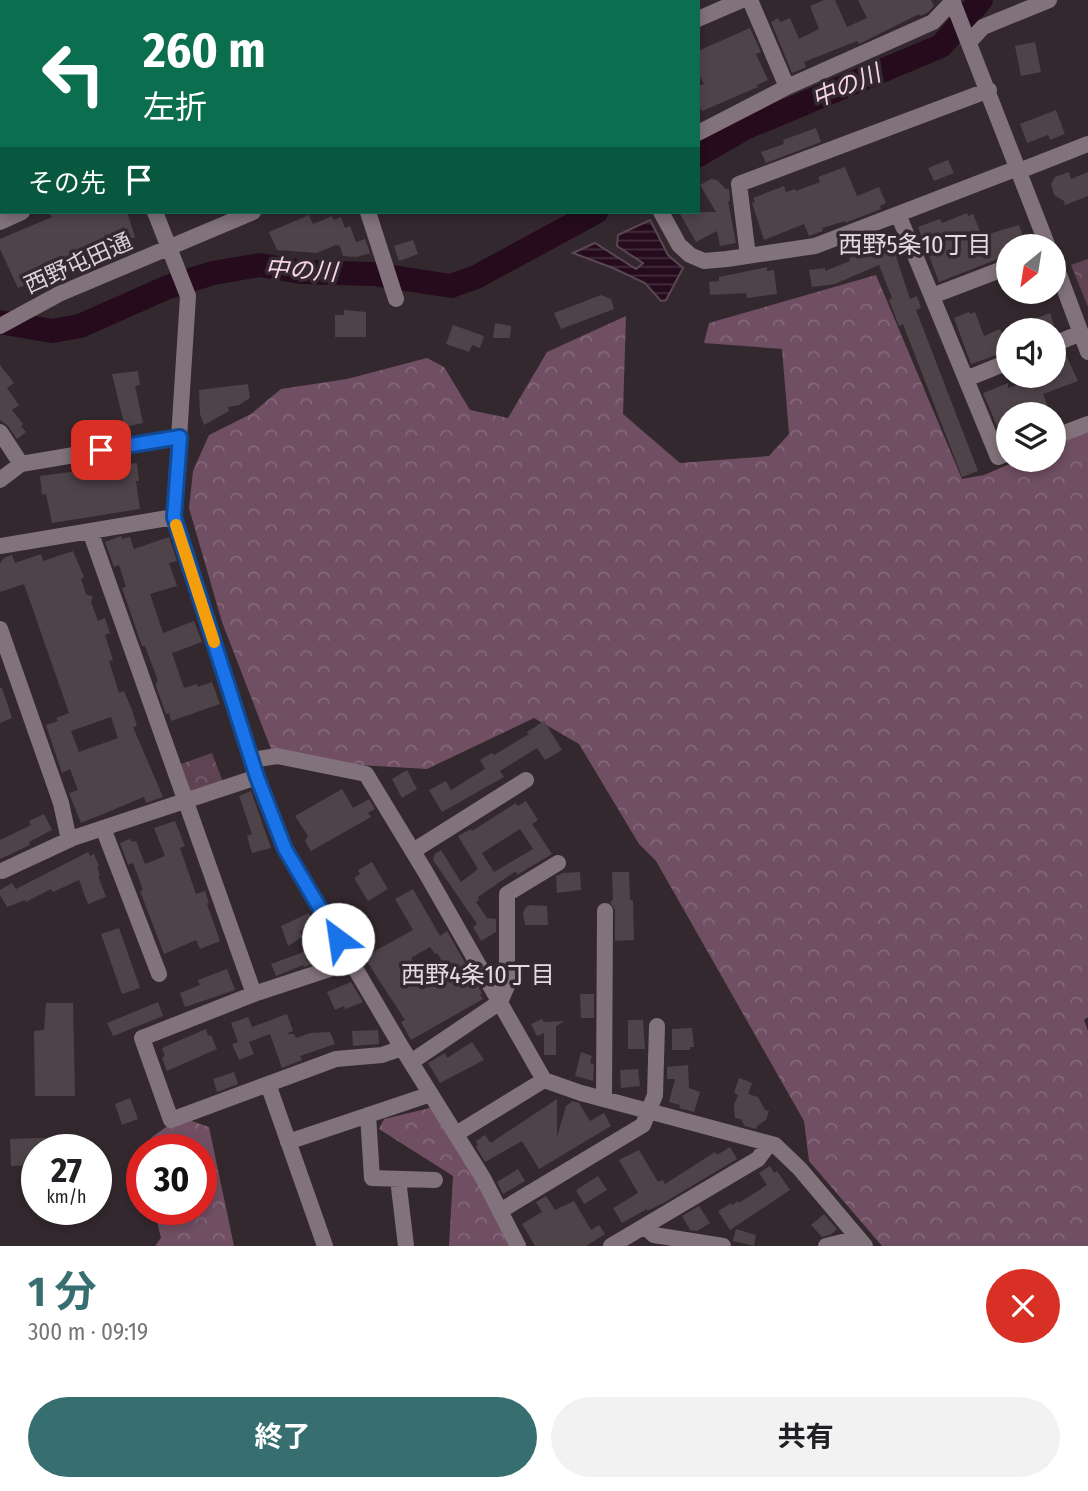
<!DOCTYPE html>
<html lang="ja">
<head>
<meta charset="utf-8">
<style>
	body { margin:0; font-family:"Fira Sans Condensed","Noto Sans JP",sans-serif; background:#f2f2f2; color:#202124; height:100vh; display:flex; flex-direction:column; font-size:26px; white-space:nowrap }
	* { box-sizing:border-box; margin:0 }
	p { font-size:23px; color:#757577 }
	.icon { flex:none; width:38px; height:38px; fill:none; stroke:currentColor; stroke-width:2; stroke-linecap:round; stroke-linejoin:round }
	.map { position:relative; height:1246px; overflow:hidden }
	.panel { display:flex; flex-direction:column; background:#fff; flex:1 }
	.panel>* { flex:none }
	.hud { position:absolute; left:0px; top:0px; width:700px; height:214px; box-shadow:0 4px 10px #0003; background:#0b6e4f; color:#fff; overflow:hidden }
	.needle { width:46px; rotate:210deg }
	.fabs { position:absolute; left:996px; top:234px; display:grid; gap:14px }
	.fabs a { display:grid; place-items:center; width:70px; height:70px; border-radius:50%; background:#fff; box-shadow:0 4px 10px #0003; font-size:35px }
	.speed { position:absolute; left:21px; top:1134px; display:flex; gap:14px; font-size:35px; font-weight:700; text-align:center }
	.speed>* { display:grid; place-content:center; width:91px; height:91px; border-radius:50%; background:#fff; box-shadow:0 4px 10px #0003; line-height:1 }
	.speed small { font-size:18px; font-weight:400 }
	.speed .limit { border:10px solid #d22; background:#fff; color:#111 }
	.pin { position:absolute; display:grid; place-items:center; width:60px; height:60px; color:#fff; margin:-30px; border-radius:14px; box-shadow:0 4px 10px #0006 }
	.me { position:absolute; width:77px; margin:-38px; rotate:329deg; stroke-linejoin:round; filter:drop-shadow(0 0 5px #0008) }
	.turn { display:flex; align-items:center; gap:24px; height:147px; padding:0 28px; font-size:32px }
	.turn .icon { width:91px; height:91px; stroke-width:2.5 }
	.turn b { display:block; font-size:49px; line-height:60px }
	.then { display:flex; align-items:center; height:66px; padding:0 28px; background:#0003; gap:14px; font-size:26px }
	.round { display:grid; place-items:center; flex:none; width:74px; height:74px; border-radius:37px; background:#f2f2f2 }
	.summary { display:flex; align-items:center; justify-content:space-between; height:119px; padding:0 28px }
	h1 { font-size:42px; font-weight:700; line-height:52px; color:#376e6f }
	.action { display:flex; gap:14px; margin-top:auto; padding:14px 28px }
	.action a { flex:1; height:80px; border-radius:42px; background:#376e6f; color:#fff; font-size:28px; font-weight:700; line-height:80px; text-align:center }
	.action a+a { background:#f2f2f2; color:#202124 }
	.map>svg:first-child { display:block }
</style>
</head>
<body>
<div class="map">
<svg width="1088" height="1246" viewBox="0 0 1088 1246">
	<defs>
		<pattern id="forest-crowns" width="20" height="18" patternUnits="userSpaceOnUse" patternTransform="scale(1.75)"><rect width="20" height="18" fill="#704f62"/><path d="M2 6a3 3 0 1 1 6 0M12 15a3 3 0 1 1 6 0" fill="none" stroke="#846778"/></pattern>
		<pattern id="park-crowns" width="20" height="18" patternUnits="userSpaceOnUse" patternTransform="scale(1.75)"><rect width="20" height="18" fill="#604353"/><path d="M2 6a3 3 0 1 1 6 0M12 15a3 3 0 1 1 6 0" fill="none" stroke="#765d6b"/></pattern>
		<pattern id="water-rules" width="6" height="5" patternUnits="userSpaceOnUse" patternTransform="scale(1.75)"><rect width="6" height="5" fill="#250b1c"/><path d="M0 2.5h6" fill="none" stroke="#442e3c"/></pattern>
	</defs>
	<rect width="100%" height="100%" fill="#33282e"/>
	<!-- forest -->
	<path fill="url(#forest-crowns)" d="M876 275 962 479 984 475 1019 460H1054V445L1086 431 1088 433V1017L1084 1020 1088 1031V1246H882L809 1161 804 1121 656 861 639 844 579 744 534 718 427 769 358 765 271 749 222 622 189 508 193 471 209 435 251 414 281 389 347 379 427 358 444 367 470 410 508 418 547 352 626 316 623 414 680 463 769 456 789 434 782 349 704 343 709 323Z
		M430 1108 452 1139 515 1246H449L453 1176 379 1129 384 1119Z
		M180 1117 209 1127 234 1246H155L161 1238 154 1209H201V1150H143L152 1137Z"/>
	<!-- park -->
	<path fill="url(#park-crowns)" d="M1088 259V307L1071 265Z
		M212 753 223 782 191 793 181 764Z"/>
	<!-- water -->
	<path fill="url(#water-rules)" stroke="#5b4754" stroke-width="2" d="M650 220 668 255 683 268 666 300 661 301 645 283 613 268 573 253 595 243 636 269 643 263 617 246 618 235Z"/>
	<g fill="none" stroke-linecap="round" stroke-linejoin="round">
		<!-- river -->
		<path stroke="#250b1c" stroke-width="24" d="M698 155 745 128 941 46 981 0
			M0 322 52 331 80 326 168 287 213 273 260 265 301 272 373 274 451 286 476 277 596 212"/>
	</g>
	<!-- building -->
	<path fill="#4f434a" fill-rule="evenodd" d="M824 0H835L847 27 867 18 858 0H931L934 6 927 13 920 16 919 14 859 44 857 41 804 62 806 67 792 73 771 22 778 18 780 22 790 18 799 39 819 29 810 6Z
		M750 28 761 52 756 54 768 80 757 85 758 87 702 111 698 104V86L704 84 698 72V51Z
		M1035 42 1041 72 1021 76 1015 46Z
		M1056 110 1065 134 1050 140 1048 135 1027 143 1020 124Z
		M816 128 821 142 766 163 761 152 784 144 783 140Z
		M948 160 954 173 934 181 928 168Z
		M845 167 857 196 879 187 886 203 880 206 881 209 845 223V221L822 228 823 231 809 236 804 224 764 240 752 203 755 202 753 198 784 186 786 192 795 189 796 191 820 182 818 177Z
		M1069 172 1071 179 1088 172V196L1065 205 1064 201 1054 195 1051 184 1055 177Z
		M711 179 717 180 726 189H729L730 201H728L736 243 720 246 717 231 696 242 679 212H716L700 185Z
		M49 212H127L135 237 95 253 94 251 77 258 75 254 32 274 35 281 18 288 0 249V239L52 217Z
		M967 213 968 216 973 214 982 236 1019 225 1027 247H1008V255L939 282 918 227 940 219 942 223Z
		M309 215 313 224 332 216 334 220 341 217 345 228 350 226 356 242 365 239 370 253 357 257 343 256 340 246 336 245 317 253 277 250 269 232Z
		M890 238 910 299 917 296 921 308 916 310 978 471 962 477 903 324 899 326 889 300 892 298 879 265 835 284 812 287 809 270 825 268V271L850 261 849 258 874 247 873 244Z
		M413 240 418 254 399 261 394 246Z
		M767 267V271L774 270 777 294 747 298 746 293 710 295 709 282 719 281V277Z
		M601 295 611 299 614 309 561 329 554 313Z
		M344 310 366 312V337H335V315H344Z
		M969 312 970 314 975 312 984 336 1000 329 1002 335 1008 333V351L971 364 954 318Z
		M1050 313 1056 331H1033L1029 321Z
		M495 323 511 326 510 338H493Z
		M453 325 484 336 480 348 472 345 469 352 446 344Z
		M1066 355 1078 381 1043 394 1051 415H1008V443H1004L983 393 1008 383V388L1039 376H1054V360Z
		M0 365 14 383 7 388 19 405 12 410 23 424 21 426 26 432 17 439 8 426 0 420Z
		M138 371 140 385 135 386 143 423 125 427 112 374Z
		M248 384 250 398 239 405 228 407 229 411 204 425 200 414 199 390Z
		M137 463 139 481H136L140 509 52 523 46 494 42 495 40 476Z
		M121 536 122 539 130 537 134 549 169 537 177 561 169 563 177 586 150 594 163 633 194 621 202 642 172 653 184 688 197 684 198 687 212 682 220 704 171 721 169 713 166 714 156 686V682L158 681 145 646H142L122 588 126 587 119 565 114 567 105 542Z
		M73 551 84 577 81 579 86 594 93 597 91 602 98 621 105 618 110 633 105 635 113 660 109 661 119 693 124 691 132 710 137 726 133 727 163 797 146 803 144 797 81 823 69 793 78 790 70 769 62 773 46 725 58 721 56 718 69 713 24 584 0 592V563L4 558 12 555 15 563 41 554 43 561ZM111 717 118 738 79 752 71 731Z
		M0 688H2L12 718 0 723Z
		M544 721 562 750 545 760 537 748 500 771 504 777 442 812 429 790 446 781 451 790 485 769 480 760 492 753 494 755 529 734 527 732Z
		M407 770 417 789 402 798 392 779Z
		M342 789 353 808 369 799 375 809 368 813 371 817 311 851 305 841 308 836 295 816Z
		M251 791 271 848 252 853 247 836 252 834 239 796Z
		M526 801 538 820 532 824 552 854 517 875 516 871 478 897 479 900 476 902 487 918 496 919V932L481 941 473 927 477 924 433 860 435 854 441 850 461 882 478 869 458 836 471 829 472 831 516 803 518 806ZM520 829 533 849 494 872 482 853Z
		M44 814 52 830 29 842 30 845 0 859V840L31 825 29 821Z
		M175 821 185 846 180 848 196 894 205 891 209 903 207 904 220 941 200 949 196 940 164 954 140 891 143 890 133 863 128 865 120 843 130 839 132 842 136 841 145 864 165 856 154 828Z
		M88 852 90 856 94 854 99 866 97 867 100 875 98 876 106 897 88 904 79 880 53 892 51 889 26 902 25 900 7 907 0 895V890L12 883 16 889Z
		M372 862 388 889 368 901 354 878 360 874 358 870Z
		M580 872 581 890 557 893 556 876 563 873Z
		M612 872H629L630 900 633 901 634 940 615 941V910L610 902 613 900Z
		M413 889 440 936 447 931 482 993 480 995 483 999 411 1040 401 1022 405 1020 364 957 413 930 395 899ZM430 947 435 954 437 953 449 973 422 990 409 968 415 964 411 958Z
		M530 905 547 906 548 925H525L523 913 526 907Z
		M309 913 317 924 300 931 302 937 288 946 281 926Z
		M119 928 140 988 122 994 101 934Z
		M328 943 335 956 304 967 303 965 276 976 271 964Z
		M227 969 235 990 185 1007 180 993 200 985 198 980Z
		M351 982 363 1002 345 1009 344 1006 335 1010 327 992Z
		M580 994H594V1018H581Z
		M158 1002 163 1016 113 1036 107 1023Z
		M46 1003H73L75 1096H35L34 1031 44 1030Z
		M287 1014 293 1031 286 1034H294L296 1038 310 1033 330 1032 335 1044 300 1056 302 1060 282 1068 270 1034 249 1042 254 1054 239 1060 232 1044 238 1042 231 1023 248 1017 252 1027Z
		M542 1019 544 1022 565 1021 556 1026V1055H544V1033L537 1036 531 1024Z
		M628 1020H643L645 1049H628Z
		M692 1028 694 1047H690V1050H672V1029Z
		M206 1029 208 1036 211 1035 217 1049 167 1071 162 1058 165 1056 162 1048Z
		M378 1030 379 1044 353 1046 352 1031Z
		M472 1042 484 1060 440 1083 428 1063 445 1053 447 1058Z
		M581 1052 592 1056 590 1063 594 1064 593 1081 575 1076Z
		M688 1065 689 1088 700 1092 694 1112 679 1108 680 1105 669 1102 675 1079H667V1067Z
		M638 1069 640 1086 621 1088 620 1070Z
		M234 1072 238 1084 217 1092 213 1079Z
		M739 1078 752 1083 748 1094 758 1097 765 1110 769 1111 766 1120 758 1125 756 1129 745 1126 741 1119 735 1118 734 1105 738 1095 734 1093Z
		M130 1098 138 1119 122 1125 115 1104Z
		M557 1099V1137L566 1106 573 1101 579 1103 590 1121 604 1113 611 1126 539 1169 522 1141 485 1162 476 1147 478 1145 476 1141 485 1135 490 1142H492Z
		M68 1137 69 1150H37V1165L11 1166 10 1139Z
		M730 1147 737 1159 665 1202 647 1211V1209L622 1223 613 1208 638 1193 619 1160 639 1150 658 1182 663 1180 665 1184 715 1152 717 1155Z
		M770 1166 774 1173 777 1171 790 1190 730 1230 718 1211 731 1203 732 1205 738 1201 739 1203 767 1185 759 1173Z
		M518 1169 525 1181 503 1194 497 1182Z
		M598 1176 607 1190 584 1204 576 1190Z
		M546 1196 555 1210 574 1201 591 1230 599 1225 605 1234 586 1246H535L522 1224 542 1212 536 1202Z
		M699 1206 710 1223 697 1231 690 1230 682 1216Z
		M824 1214 837 1229 832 1234 822 1237 811 1225Z
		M736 1229 756 1235 754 1246 733 1241Z"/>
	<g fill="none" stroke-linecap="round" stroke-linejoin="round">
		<!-- minor -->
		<path stroke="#82727b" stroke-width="16" d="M75 0V2
			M293 0 294 2
			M472 0 473 2
			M656 0V2
			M750 0 787 87
			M952 0 1048 247
			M120 2 124 0
			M322 2 326 0
			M511 2 515 0
			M698 19 742 0
			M970 41 983 27 1049 0
			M698 133 787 87 933 22 953 1
			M0 142 2 141
			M1019 171 1088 144
			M155 212 188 296 174 517 257 777 285 849 402 1048 483 1178 518 1246
			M368 212 396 299
			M661 212 679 245 690 255 704 261 727 259 815 246 1018 168
			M898 214 998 457 1008 453
			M0 222 22 212
			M748 256 739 184 989 90
			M1054 261 1088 352
			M932 296 1008 267
			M0 326 59 294 253 212
			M1054 344 1081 333
			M966 379 1008 362
			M0 432 21 464
			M1054 437 1088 424
			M0 480 21 464 180 437
			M90 531 254 994
			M0 546 174 517
			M0 629 61 803 69 840
			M251 760 277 756 366 774 426 873 544 1080 581 1093 775 1145 800 1169 865 1246
			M103 828 159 974
			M413 851 526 780
			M2 871 73 838 257 777
			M351 962 254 994 142 1038 171 1120 336 1059 382 1055 402 1048
			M411 1062 500 1002 507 986V894L558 863
			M268 1084 325 1246
			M604 1099 605 911
			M368 1115 372 1178 435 1180
			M456 1134 544 1080
			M288 1142 431 1094
			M398 1179 406 1246
			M500 1211 643 1125 655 1095 657 1026
			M645 1226 654 1235 723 1246
			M611 1246 758 1159 769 1144
			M826 1246 858 1238"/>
	</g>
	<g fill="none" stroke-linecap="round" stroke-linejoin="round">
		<!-- route casing -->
		<g stroke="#114b97" stroke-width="18">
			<path id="route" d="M101 450 180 437 174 517 257 777 285 849 338 939"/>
		</g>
		<!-- route -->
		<use href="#route" stroke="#1a73e8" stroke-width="12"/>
		<!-- slow -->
		<path stroke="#f59e0b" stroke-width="12" d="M176 525 214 642"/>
	</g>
	<g text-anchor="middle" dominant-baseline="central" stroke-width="7" stroke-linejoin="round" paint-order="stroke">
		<!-- street labels -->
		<g font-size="23" fill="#d9d2d6" stroke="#33282e">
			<text transform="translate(78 263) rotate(-24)">西野屯田通</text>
		</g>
		<!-- water labels -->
		<g font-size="24" font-style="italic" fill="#f9d4e8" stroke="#33282e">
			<text transform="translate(846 86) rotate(-23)">中の川</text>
			<text transform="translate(301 270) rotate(4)">中の川</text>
		</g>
		<!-- neighbourhood labels -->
		<g font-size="24" fill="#e7d9e0" stroke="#33282e">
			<text x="915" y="245">西野5条10丁目</text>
			<text x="478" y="975">西野4条10丁目</text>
		</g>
	</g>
</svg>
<div class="fabs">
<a><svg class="needle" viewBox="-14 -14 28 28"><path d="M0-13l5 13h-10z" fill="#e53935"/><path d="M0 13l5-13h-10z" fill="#757577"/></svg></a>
<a><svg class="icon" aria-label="sound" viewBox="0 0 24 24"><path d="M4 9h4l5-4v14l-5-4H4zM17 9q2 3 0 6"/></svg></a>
<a><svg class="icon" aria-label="layers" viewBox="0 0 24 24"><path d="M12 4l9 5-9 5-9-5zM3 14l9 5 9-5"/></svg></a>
</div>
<div class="speed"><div>27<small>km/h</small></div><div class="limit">30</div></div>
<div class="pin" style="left:101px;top:450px;background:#d93025"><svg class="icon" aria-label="arrive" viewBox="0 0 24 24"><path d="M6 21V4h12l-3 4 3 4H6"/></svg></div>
<svg class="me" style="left:338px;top:939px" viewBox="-20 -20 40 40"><circle r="19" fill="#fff"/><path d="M0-13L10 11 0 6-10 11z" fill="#1a73e8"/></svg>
<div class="hud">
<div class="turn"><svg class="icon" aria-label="left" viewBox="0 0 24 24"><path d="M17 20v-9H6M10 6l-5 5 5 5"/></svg><div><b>260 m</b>左折</div></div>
<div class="then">その先<svg class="icon" aria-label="arrive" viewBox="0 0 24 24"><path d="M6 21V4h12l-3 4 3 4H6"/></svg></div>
</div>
</div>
<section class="panel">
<div class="summary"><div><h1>1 分</h1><p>300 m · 09:19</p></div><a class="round" style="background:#d93025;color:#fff"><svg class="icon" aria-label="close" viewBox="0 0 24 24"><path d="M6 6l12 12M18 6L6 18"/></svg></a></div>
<div class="action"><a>終了</a><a>共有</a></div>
</section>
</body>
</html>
